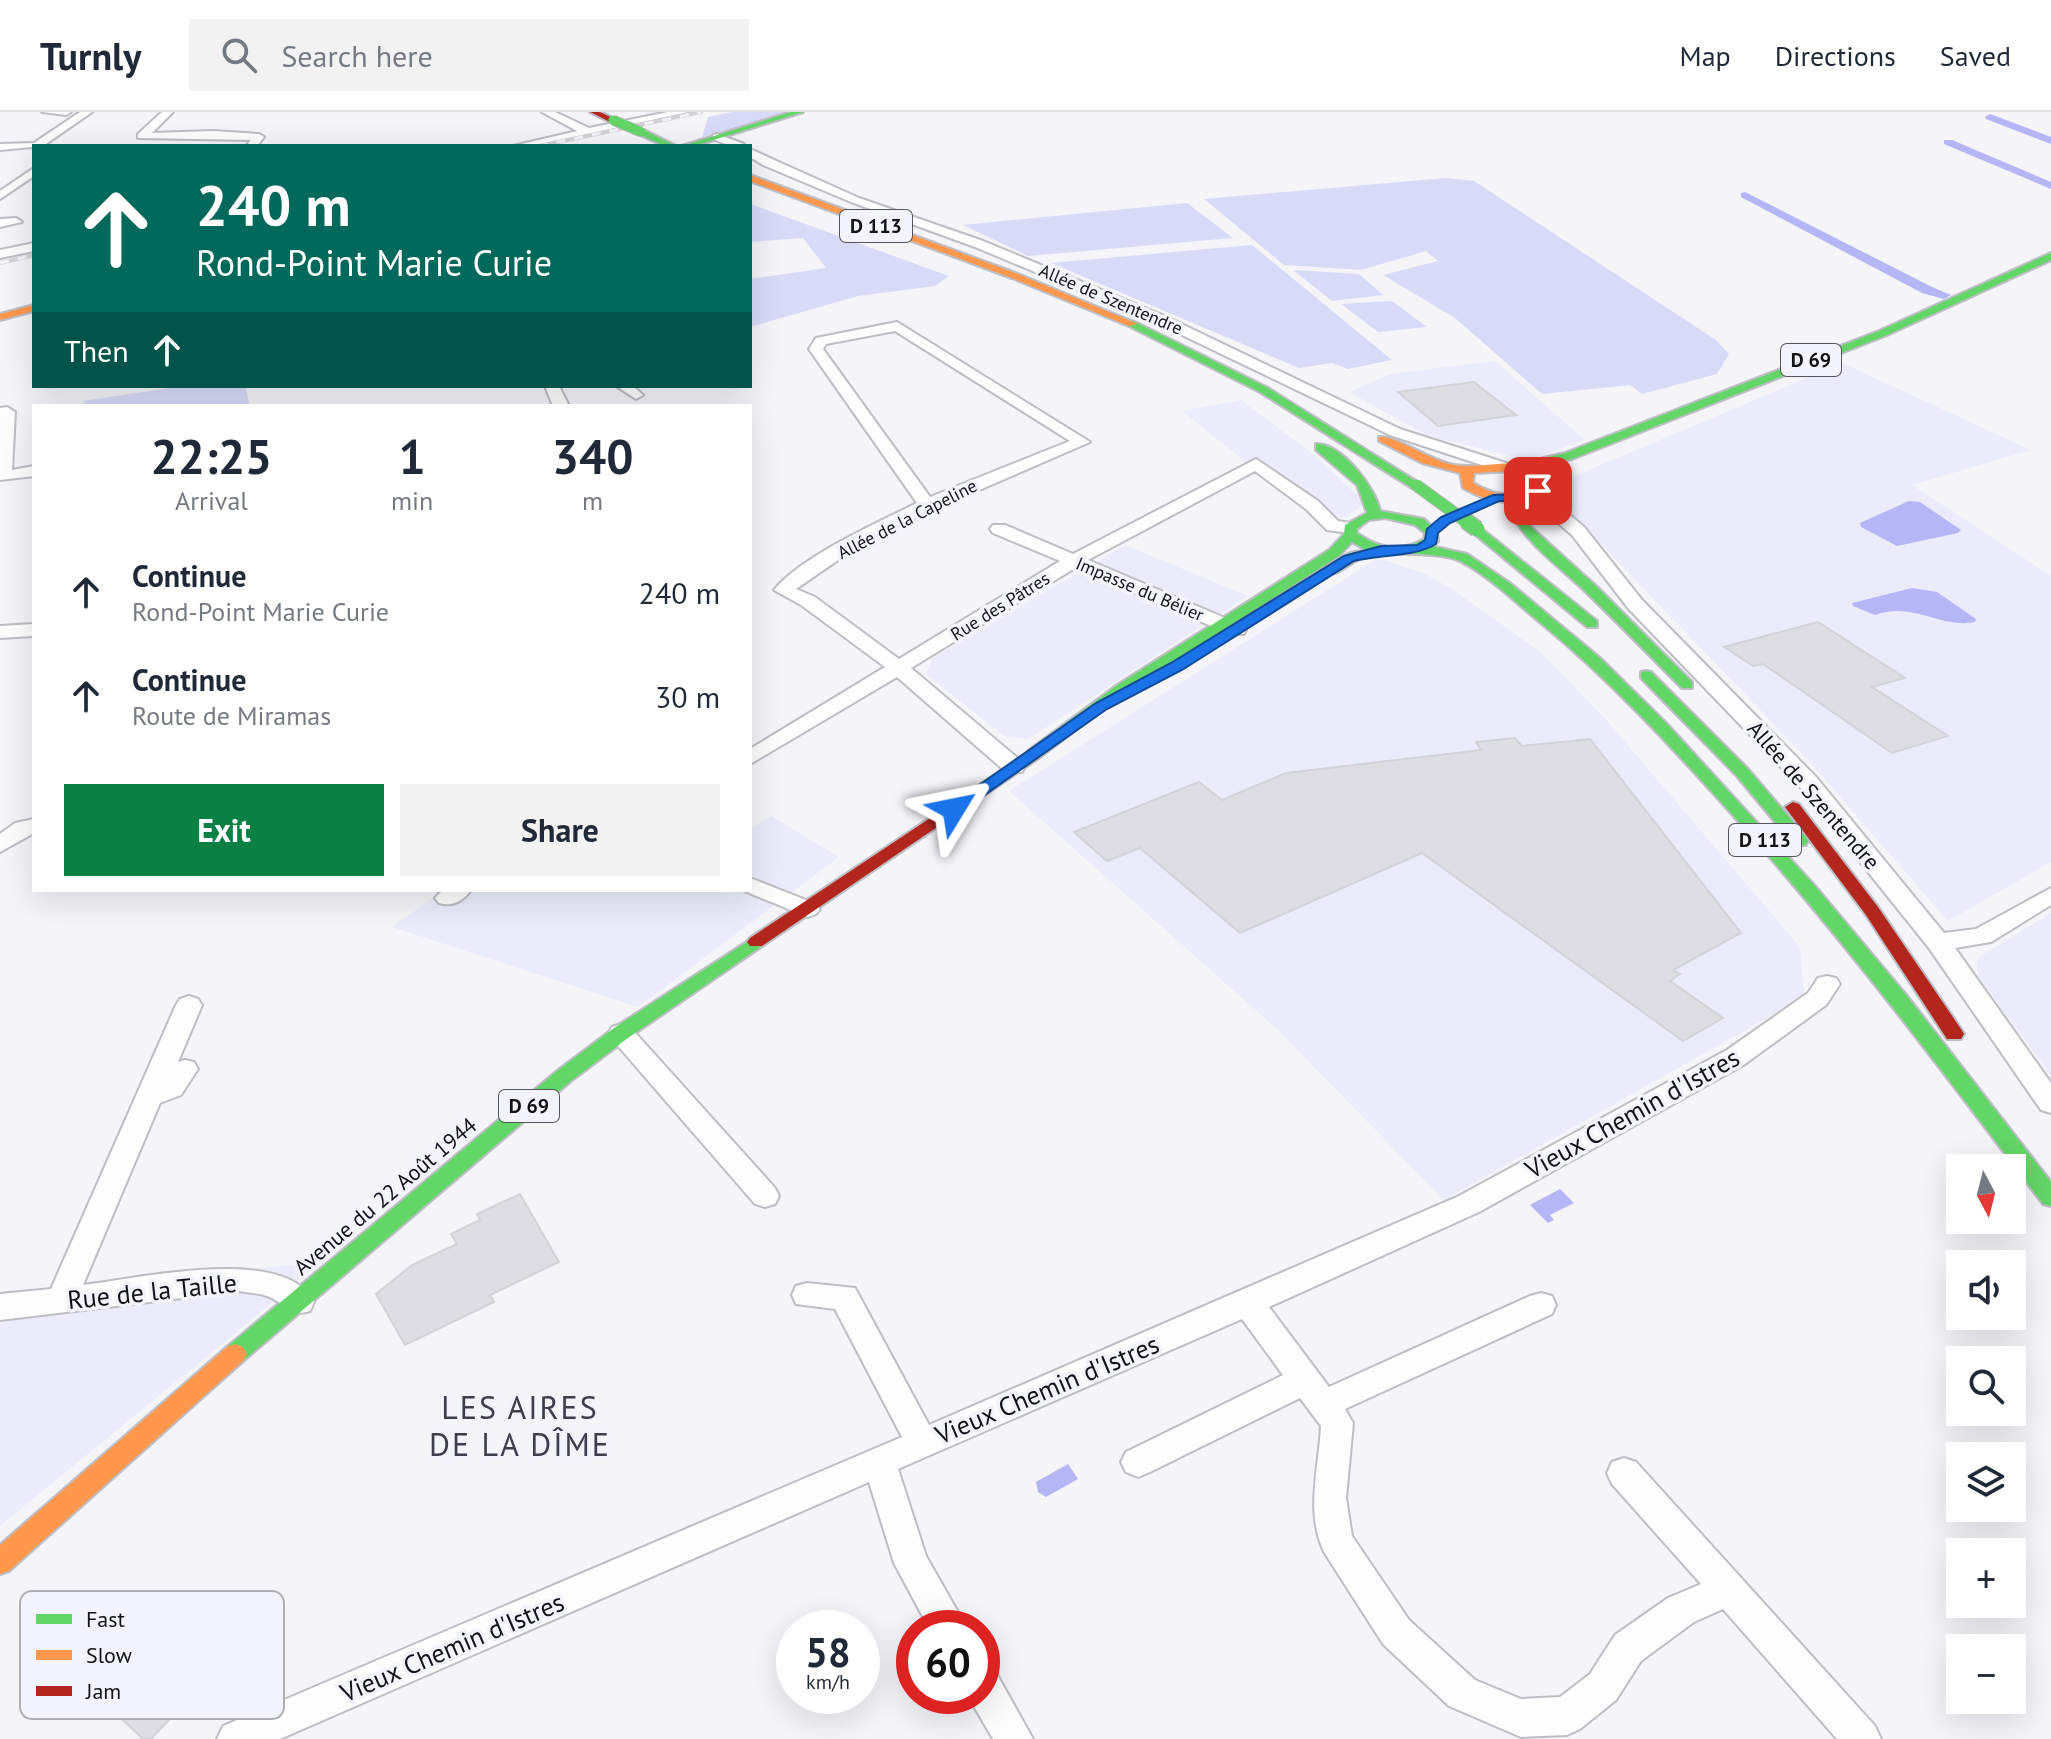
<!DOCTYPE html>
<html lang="en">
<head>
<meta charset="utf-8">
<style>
	body { margin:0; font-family:"PT Sans",sans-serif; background:#f2f2f3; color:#1f2937; height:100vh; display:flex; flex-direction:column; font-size:30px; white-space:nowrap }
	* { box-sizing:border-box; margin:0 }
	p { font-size:26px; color:#747a83 }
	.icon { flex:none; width:44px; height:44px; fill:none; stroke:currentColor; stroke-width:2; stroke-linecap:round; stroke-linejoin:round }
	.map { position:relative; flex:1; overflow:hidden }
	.side { position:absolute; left:32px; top:292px; width:720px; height:488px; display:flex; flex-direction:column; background:#fff; border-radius:0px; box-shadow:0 8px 32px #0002 }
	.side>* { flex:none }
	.hud { position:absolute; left:32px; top:32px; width:720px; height:244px; border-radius:0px; box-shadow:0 8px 32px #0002; background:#00695c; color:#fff; overflow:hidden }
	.needle { width:52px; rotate:173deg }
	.tools { position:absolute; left:1946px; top:1042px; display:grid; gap:16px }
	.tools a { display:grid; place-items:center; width:80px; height:80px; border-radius:0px; background:#fff; box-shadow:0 8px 32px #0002; font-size:40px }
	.speed { position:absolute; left:776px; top:1498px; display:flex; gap:16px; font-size:40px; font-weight:700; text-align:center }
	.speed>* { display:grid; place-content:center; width:104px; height:104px; border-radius:50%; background:#fff; box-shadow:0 8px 32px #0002; line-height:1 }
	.speed small { font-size:20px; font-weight:400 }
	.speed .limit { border:12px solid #d22; background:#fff; color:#111 }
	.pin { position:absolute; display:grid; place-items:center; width:68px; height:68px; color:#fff; margin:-34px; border-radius:16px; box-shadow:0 4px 12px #0006 }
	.me { position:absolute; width:88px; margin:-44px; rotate:55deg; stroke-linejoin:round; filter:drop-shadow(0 0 6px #0008) }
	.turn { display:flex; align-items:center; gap:28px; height:168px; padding:0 32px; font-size:36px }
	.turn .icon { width:104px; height:104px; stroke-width:2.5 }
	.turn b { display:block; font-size:56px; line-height:68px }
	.then { display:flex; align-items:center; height:76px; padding:0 32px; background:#0003; gap:16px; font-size:30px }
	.eta { display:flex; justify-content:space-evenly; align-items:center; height:136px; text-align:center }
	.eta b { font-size:48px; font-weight:700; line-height:56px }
	.cta { display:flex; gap:16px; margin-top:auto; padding:16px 32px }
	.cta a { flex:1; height:92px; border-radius:0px; background:#0b8043; color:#fff; font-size:32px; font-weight:700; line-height:92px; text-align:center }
	.cta a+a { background:#f2f2f3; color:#1f2937 }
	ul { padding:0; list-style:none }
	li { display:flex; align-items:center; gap:24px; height:104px; padding:0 32px }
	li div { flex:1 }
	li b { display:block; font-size:30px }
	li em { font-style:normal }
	header { display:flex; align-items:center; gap:48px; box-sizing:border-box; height:112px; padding:0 40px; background:#fff; border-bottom:2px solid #e0e1e3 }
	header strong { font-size:38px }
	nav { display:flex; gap:44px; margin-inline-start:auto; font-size:28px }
	.search { width:560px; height:72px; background:#f2f2f3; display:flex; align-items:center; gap:20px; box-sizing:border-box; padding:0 28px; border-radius:0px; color:#747a83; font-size:30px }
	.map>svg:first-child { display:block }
</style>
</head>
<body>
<header>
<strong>Turnly</strong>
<div class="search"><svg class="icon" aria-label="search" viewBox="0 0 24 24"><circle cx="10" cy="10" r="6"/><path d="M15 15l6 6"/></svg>Search here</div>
<nav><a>Map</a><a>Directions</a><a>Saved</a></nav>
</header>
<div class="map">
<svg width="2051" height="1627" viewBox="0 0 2051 1627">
	<rect width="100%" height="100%" fill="#f4f4f9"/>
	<!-- built -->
	<path fill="#ebecfb" d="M1495 249 1585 328 1539 344 1520 346 1428 324 1349 280 1390 262Z
		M1842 251 2031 338 1912 373 2051 464V750L1948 809 1809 649 1556 385 1563 369Z
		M1241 288 1314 343 1366 391 1345 405 1313 404 1182 299Z
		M1125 433 1248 484 1028 627 1004 624 926 562 933 546Z
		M1378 446 1425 462 1452 477 1539 539 1601 602 1800 835 1804 885 1444 1088 1278 918 1009 679Z
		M771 704 839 745 638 895 392 815 444 778H750V717Z
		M2051 801V964L1979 865 1977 855 1979 845Z
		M323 1149 0 1414V1187Z"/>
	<!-- green -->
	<path fill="#d8dbf8" d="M732 0H792L702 25 708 5Z
		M1446 66 1474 69 1716 228 1729 242 1717 262 1642 282 1630 273 1542 282 1455 206 1383 163 1438 149 1426 139 1361 158 1284 153 1204 87Z
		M1187 91 1233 126 1028 144 963 113Z
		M750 92 949 164 935 174 858 184 750 215V167L826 156 803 126 750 130Z
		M1252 133 1392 248 1348 257 1332 251 1299 256 1051 151Z
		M1293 158 1359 162 1383 183 1332 189Z
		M1392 189 1427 215 1378 220 1341 192Z
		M183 274H245L250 294H85L83 289Z"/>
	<!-- water -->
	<path fill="#b4b6f6" d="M1909 389 1920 390 1961 418 1958 421 1897 434 1861 415 1860 411Z
		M1912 476 1937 480 1976 507 1975 510C1939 517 1914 489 1875 503L1853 494 1852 491Z
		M1560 1077 1574 1091 1550 1103 1554 1108 1548 1111 1530 1093Z
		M1068 1352 1078 1367 1046 1385 1038 1380 1036 1370Z"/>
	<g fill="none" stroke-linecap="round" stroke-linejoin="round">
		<!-- canal -->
		<path fill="#b4b6f6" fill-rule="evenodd" d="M1990 2 2051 25V32L1986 7 1985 5Z
			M1944 28H1952L2051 70V77L1944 32Z
			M1745 80 1932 175 1951 183 1944 187 1922 181 1741 85V81Z"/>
	</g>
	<!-- building -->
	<path fill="#dddde3" stroke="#d2d2d9" stroke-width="2" d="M1474 270 1516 303 1438 314 1398 280Z
		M1818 510 1905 566 1872 575 1948 624 1892 641 1763 552 1753 554 1724 535Z
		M1515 626 1522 634 1590 627 1741 821 1673 858 1680 862 1670 869 1723 906 1683 929 1422 741 1240 821 1140 736 1107 749 1074 720 1199 670 1222 688 1286 661 1481 638 1476 630Z
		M520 1082 559 1150 490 1183 494 1190 405 1233 376 1182 412 1153 457 1132 451 1122 480 1108 477 1102Z
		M136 1498 214 1560 151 1627H143L68 1557Z"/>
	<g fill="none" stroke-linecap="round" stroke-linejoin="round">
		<!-- street casing -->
		<g stroke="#bdbec4" stroke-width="4">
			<path id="street" d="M42 0H71L66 3Z
				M80 0H92L43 34 0 38V32L34 31Z
				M162 0H173L152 21 213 19 259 22 264 25 257 34H246L251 28 138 26V22Z
				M542 0H555L589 16 668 0H688L533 34H513L577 19Z
				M717 22 744 32 745 34H731L713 27V23Z
				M750 37 859 86 983 129 1167 205 1400 317 1506 351 1508 354 1500 359 1494 357 1390 323 1157 211 975 135 851 90 763 53 750 45Z
				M34 56V64L0 87V79Z
				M0 107 16 106 22 110 0 115Z
				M34 131V139L0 146V138Z
				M897 210 1090 330 894 415 857 435 796 477 815 485 899 547 1060 449 993 421 990 417 993 413H1005L1073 442 1256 347 1318 389 1338 409 1356 412 1359 416 1350 421 1327 418 1306 397 1255 359 1088 448 1244 514 1246 518 1244 522H1230L1075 456 911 556 1022 650 1025 655 1022 660H1006L897 565 750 652V637L885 555 801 493 774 478C802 444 877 411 917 391L809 237 816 226ZM895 219 1070 329 930 385 823 237 826 232Z
				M545 274H559L569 294H553Z
				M616 274H633L643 283 636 287Z
				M7 295 15 300 12 358 34 354V364L0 368V296Z
				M1520 381 1558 393 1584 415 1642 488 1816 665 1944 821 1976 817 2051 776V793L1991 830 1955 836 2051 971V1001L2041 998 1929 836 1800 675 1628 496 1572 423 1546 401 1514 390 1512 386Z
				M34 512V524L0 526V514Z
				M34 707V721L0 740V722L15 711Z
				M750 766 816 792 820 797 816 802 808 805 742 778H750Z
				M443 778H471C463 789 452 795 439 791L435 786Z
				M1827 864 1836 866 1840 872 1826 893 1745 952 1479 1100 1269 1195 1329 1275 1530 1184 1541 1181 1552 1184 1556 1193 1552 1202 1345 1297 1353 1311 1346 1386 1352 1424 1409 1508 1475 1568 1521 1587 1560 1585 1590 1562 1615 1523 1668 1486 1701 1472 1612 1372 1607 1361 1612 1350 1624 1346 1636 1350 1875 1614 1881 1627H1837L1723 1497 1694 1510 1641 1549 1616 1588 1580 1617 1567 1623 1521 1625 1449 1594 1383 1532 1324 1440C1305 1399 1319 1357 1321 1314L1300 1286 1150 1360 1138 1365 1126 1360 1121 1350 1126 1340 1283 1263 1242 1207 898 1357 926 1444 967 1516H929L894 1451 869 1370 280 1627H217L223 1614 902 1325 835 1197 796 1192 792 1183 796 1174 807 1171 855 1176 929 1313 1459 1084 1727 938 1808 881 1818 866Z
				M189 884 198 887 202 893 178 950 185 948 194 950 198 957 181 983 160 991 83 1173C137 1167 285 1132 314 1190L310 1199C289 1206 285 1190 267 1184 259 1181 248 1181 240 1179L0 1208V1182L51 1177 176 893 180 887Z
				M621 912 630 915 775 1076 779 1084 775 1092 765 1095 755 1092 612 927 608 921 612 915Z
				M982 1554 995 1559 1033 1627H993L968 1584H982Z"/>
		</g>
		<!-- fast casing -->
		<g stroke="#bdbec4" stroke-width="4">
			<path id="fast" d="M791 0H803L694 34H682Z
				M638 18H644L676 34H665L638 22Z
				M2051 141V148L1887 223 1572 347 1513 359 1507 355 1565 341 1879 219Z
				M1133 209 1268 276 1422 373 1412 376 1260 280 1129 214 1128 212Z
				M1316 332C1341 331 1376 376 1380 399L1424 407 1437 420 1438 429 1431 434 1467 442 1511 472 1600 546 1667 612 1815 774 1907 884 2051 1070V1094L2043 1092C1942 958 1842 825 1730 700 1670 633 1611 569 1542 512 1520 494 1480 456 1455 447 1434 441 1380 439 1360 447 1347 452 1337 465 1322 463V457L1350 441 1366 438 1352 430 1339 444 1126 580 1040 645H1028L1026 642 1028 639 1116 574 1329 438 1344 422 1345 413 1367 401 1357 373 1316 338ZM1385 406 1415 413 1425 421 1424 427C1401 441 1379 437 1357 421V417L1369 408Z
				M1507 383H1515L1531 415 1597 475 1692 570V576H1682C1651 545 1621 514 1589 483 1558 452 1519 429 1505 386Z
				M1477 413 1597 509V515H1587L1472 420V414Z
				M1646 559 1651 560 1748 657 1806 725 1808 729 1806 733H1794L1736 663 1641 566V560Z
				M756 824 765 830 762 834 628 926 571 969 243 1249 235 1252 227 1249 223 1242 227 1235 557 959 614 916Z"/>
		</g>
		<!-- slow casing -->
		<g stroke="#bdbec4" stroke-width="4">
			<path id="slow" d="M750 63 1018 162 1138 212 1129 214 1012 166 750 69Z
				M34 193V199L0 208V202Z
				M1379 325C1396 323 1432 350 1455 353 1493 359 1520 336 1547 375 1524 399 1489 391 1463 376L1460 361 1422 351 1379 329ZM1513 359 1529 367 1534 374C1514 388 1493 383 1473 371L1474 361Z
				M235 1232 243 1235 247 1242 243 1249 9 1459 0 1462V1433L227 1235Z"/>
		</g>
		<!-- jam casing -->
		<g stroke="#bdbec4" stroke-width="4">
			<path id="jam" d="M590 0H600L617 8 610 10Z
				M1034 637 1042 642 1040 645 762 834H750L747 830 750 826Z
				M1793 690 1799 692 1878 795 1961 917 1964 922 1961 927H1947L1866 803 1785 695Z"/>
		</g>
		<!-- street -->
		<use href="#street" fill="#fdfdfe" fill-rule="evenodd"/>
		<!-- fast -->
		<use href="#fast" fill="#63d668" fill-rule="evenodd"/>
		<!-- slow -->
		<use href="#slow" fill="#ff974d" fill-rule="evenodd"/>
		<!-- jam -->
		<use href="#jam" fill="#b3261e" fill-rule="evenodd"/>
		<!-- rail casing -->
		<g stroke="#d2d2d4" stroke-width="4">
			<path id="rail" d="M539 34 701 0
				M0 151 34 143"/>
		</g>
		<!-- rail -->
		<use href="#rail" stroke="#f2f3fb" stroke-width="3" stroke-dasharray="9" stroke-linecap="butt"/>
		<!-- fast-bridge-far2 casing -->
		<g stroke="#b1b6ae" stroke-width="11" stroke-linecap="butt">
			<path id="fast-bridge-far2" d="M613 8 641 20"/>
		</g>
		<!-- fast-bridge-far1 casing -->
		<g stroke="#b1b6ae" stroke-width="13" stroke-linecap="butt">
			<path id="fast-bridge-far1" d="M1416 373 1468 411"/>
		</g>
		<!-- fast-bridge casing -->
		<g stroke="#b1b6ae" stroke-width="18" stroke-linecap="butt">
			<path id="fast-bridge" d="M1466 409 1477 417"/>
		</g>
		<!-- fast-bridge-far2 -->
		<use href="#fast-bridge-far2" stroke="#63d668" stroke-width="9"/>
		<!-- fast-bridge-far1 -->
		<use href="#fast-bridge-far1" stroke="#63d668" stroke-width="11"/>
		<!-- fast-bridge -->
		<use href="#fast-bridge" stroke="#63d668" stroke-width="15"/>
	</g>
	<!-- route -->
	<path fill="#1a73e8" stroke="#114b97" stroke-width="2" d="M1538 375 1544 379 1543 382 1520 389H1499L1450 411 1438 421 1436 432C1418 444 1379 443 1354 449L1182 558 1107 597 959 701 954 702 945 697 1096 591 1171 551 1344 444 1381 434 1417 433 1425 428 1427 417 1441 405 1493 383 1518 382Z"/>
	<g text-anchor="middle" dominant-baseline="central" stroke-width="7" stroke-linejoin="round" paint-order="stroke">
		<!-- far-street labels -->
		<g font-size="18" fill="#121319" stroke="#f2f3fb">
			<text transform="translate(1111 187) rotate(23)">Allée de Szentendre</text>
			<text transform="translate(907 407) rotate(-27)">Allée de la Capeline</text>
			<text transform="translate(1140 477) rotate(23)">Impasse du Bélier</text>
			<text transform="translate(1000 494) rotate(-32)">Rue des Pâtres</text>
		</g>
		<!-- shield labels -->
		<g fill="#f2f3fb" stroke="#55565d" stroke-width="2">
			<rect x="840" y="98" width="72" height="32" rx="6"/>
			<rect x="1781" y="232" width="60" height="32" rx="6"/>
			<rect x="1729" y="712" width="72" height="32" rx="6"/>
			<rect x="499" y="978" width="60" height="32" rx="6"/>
		</g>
		<g font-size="20" font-weight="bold" fill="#121319">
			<text x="876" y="114">D 113</text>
			<text x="1811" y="248">D 69</text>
			<text x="1765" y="728">D 113</text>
			<text x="529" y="994">D 69</text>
		</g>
		<!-- street labels -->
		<g font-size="22" fill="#121319" stroke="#f2f3fb">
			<text transform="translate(1814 683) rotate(49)">Allée de Szentendre</text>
			<text transform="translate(385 1084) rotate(-40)">Avenue du 22 Août 1944</text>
		</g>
		<!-- near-street labels -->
		<g font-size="26" fill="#121319" stroke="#f2f3fb">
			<text transform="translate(1632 1001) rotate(-29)">Vieux Chemin d'Istres</text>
			<text transform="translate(152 1179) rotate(-6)">Rue de la Taille</text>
			<text transform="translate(1047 1277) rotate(-23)">Vieux Chemin d'Istres</text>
			<text transform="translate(452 1535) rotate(-23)">Vieux Chemin d'Istres</text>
		</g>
		<!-- near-quarter labels -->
		<g font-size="32" letter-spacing="2" fill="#3c3d4d" stroke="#f2f3fb">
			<text x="520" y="1295">LES AIRES<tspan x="520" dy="37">DE LA DÎME</tspan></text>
		</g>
	</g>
	<!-- legend -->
	<rect x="20" y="1479" width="264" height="128" rx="12" fill="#f2f3fb" stroke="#afb0b7" stroke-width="2"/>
	<rect x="36" y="1502" width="36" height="10" fill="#63d668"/>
	<rect x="36" y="1538" width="36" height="10" fill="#ff974d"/>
	<rect x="36" y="1574" width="36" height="10" fill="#b3261e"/>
	<g font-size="22" fill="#121319">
		<text x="86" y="1515">Fast</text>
		<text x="86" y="1551">Slow</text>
		<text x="86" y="1587">Jam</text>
	</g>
</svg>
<div class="tools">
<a><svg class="needle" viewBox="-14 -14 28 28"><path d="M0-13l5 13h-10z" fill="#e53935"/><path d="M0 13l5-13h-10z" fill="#747a83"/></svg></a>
<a><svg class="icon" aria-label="sound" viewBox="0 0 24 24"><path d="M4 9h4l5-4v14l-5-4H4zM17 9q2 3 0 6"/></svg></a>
<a><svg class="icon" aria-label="search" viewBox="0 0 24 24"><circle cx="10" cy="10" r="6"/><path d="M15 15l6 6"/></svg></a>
<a><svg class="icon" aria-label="layers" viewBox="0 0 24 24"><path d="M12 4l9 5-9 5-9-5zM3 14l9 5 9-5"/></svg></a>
<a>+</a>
<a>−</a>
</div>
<div class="speed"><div>58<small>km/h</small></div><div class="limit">60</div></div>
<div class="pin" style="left:1538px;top:379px;background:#d93025"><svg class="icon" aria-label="arrive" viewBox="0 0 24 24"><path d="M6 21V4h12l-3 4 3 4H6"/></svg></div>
<svg class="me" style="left:954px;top:697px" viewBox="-20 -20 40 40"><path d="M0-17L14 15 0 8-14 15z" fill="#1a73e8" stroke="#fff" stroke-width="4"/></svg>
<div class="hud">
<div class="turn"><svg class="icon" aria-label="ahead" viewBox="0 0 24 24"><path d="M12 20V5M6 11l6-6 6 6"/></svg><div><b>240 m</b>Rond-Point Marie Curie</div></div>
<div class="then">Then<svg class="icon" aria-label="ahead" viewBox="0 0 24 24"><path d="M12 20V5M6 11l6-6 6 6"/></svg></div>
</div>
<section class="side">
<div class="eta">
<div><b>22:25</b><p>Arrival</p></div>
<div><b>1</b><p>min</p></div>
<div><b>340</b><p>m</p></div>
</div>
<ul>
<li><svg class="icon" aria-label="ahead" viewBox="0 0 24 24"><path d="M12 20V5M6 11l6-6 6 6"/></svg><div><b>Continue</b><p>Rond-Point Marie Curie</p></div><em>240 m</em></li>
<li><svg class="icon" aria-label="ahead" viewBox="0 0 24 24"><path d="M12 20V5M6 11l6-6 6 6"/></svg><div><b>Continue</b><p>Route de Miramas</p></div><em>30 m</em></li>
</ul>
<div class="cta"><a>Exit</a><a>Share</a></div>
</section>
</div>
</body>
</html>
